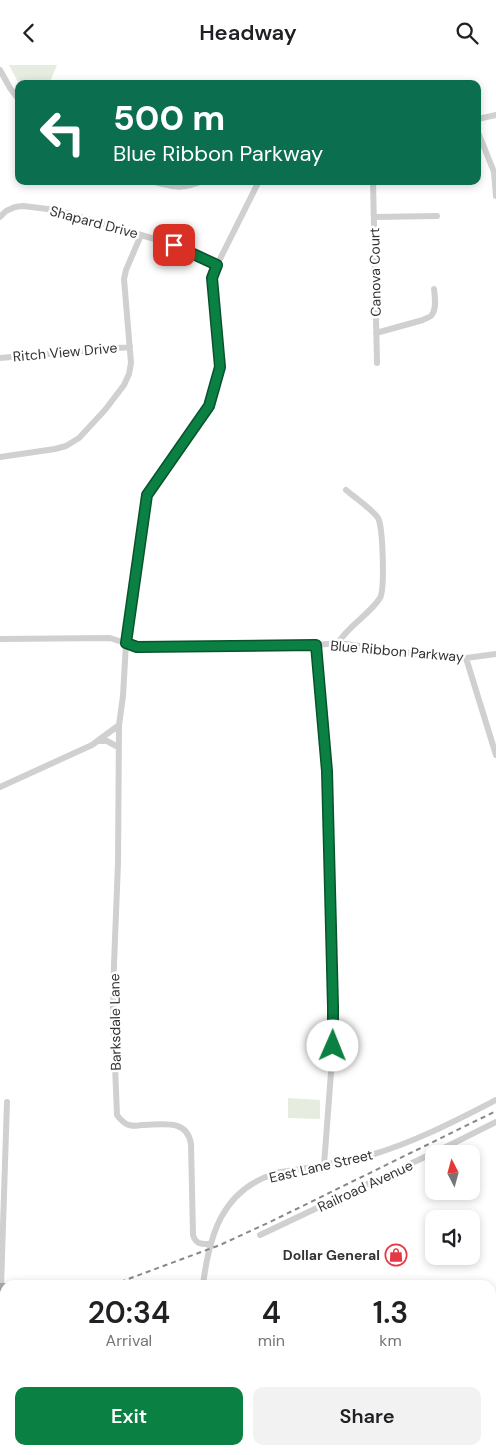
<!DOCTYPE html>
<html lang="en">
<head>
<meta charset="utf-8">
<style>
	body { margin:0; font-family:"DM Sans",sans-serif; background:#f2f2f2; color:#202124; height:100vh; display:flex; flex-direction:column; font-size:19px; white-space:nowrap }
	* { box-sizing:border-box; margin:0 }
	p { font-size:16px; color:#757577 }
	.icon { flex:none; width:28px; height:28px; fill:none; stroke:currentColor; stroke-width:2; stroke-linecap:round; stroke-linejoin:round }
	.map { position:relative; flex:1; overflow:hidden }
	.details { position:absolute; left:0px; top:1215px; width:496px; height:175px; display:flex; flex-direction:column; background:#fff; border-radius:15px 15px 0 0; box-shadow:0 2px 8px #0003 }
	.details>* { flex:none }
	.guide { position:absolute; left:15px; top:15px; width:466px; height:105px; border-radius:10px; box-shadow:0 2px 8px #0003; background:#0b6e4f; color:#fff; overflow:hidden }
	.needle { width:32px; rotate:354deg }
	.buttons { position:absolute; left:425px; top:1080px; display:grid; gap:10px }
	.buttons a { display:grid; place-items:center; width:55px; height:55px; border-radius:10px; background:#fff; box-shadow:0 2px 8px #0003; font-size:25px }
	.pin { position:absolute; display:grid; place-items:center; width:42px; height:42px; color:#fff; margin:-21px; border-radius:10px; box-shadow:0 2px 8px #0006 }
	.me { position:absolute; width:55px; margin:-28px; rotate:1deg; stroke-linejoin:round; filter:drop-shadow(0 0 4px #0008) }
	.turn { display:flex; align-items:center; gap:18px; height:105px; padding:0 15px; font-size:22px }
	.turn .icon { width:65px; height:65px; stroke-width:2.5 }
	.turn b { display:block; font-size:35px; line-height:42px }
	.eta { display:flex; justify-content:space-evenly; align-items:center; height:85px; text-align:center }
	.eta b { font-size:30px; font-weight:600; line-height:35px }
	.button { display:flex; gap:10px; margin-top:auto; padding:10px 15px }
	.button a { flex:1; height:58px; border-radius:10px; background:#0b8043; color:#fff; font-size:20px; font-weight:600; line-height:58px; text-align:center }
	.button a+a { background:#f2f2f2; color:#202124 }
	header { display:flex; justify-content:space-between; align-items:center; height:65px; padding:0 15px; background:#fff; font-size:22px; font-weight:600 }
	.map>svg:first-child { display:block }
</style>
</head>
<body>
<header><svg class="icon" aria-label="back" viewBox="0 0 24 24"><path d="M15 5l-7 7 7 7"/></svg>Headway<svg class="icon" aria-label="search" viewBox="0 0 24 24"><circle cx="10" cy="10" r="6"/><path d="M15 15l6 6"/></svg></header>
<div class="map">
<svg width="496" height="1390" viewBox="0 0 496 1390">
	<rect width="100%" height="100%" fill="#fff"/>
	<!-- green -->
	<path fill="#e6ecdf" d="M9 0H57L49 19H19Z
		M288 1033 320 1035V1054L288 1053Z"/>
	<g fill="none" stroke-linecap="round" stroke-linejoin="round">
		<!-- minor -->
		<path stroke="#d0d0d0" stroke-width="6" d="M0 5 10 23 19 35
			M478 54 496 50
			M478 67 494 107 496 131
			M151 116C171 122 182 125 202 116
			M373 116 377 298
			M0 152 6 146 15 142 23 141 56 145 175 180 217 200
			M374 152 437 151
			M376 268 423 255C424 254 430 252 431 251 437 245 435 232 434 224
			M0 293 130 282
			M0 392 55 384 66 381 79 373 105 345 124 320 129 309 131 298 124 214 126 205 141 170
			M0 574 110 573 137 582 316 580 338 578 447 593H466L496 589
			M338 578C349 560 369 550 380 533 385 524 383 462 378 453 373 445 354 432 346 425
			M316 580 327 706 333 942V981L324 1100
			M466 593 496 690
			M119 660 118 798 114 899 113 950 117 1050C120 1054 124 1059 129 1060 133 1061 138 1061 141 1060 162 1060 187 1053 191 1079L193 1170C196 1180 202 1179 211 1179
			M98 676H107L118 682
			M0 722 92 680 119 660 123 631 126 578 147 430 209 341 220 303 212 213 217 200 259 116
			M260 1170 450 1080 496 1057
			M203 1220C209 1171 222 1125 274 1109 282 1106 291 1106 300 1104 323 1100 348 1096 371 1090 415 1077 455 1056 496 1035
			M1 1222 7 1037
			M0 1253 5 1251
			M67 1385 68 1390
			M202 1390V1385"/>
		<!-- major -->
		<path stroke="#ababab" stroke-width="8" d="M0 1222H5
			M491 1246H496"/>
		<!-- rail -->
		<path stroke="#888" stroke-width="2" stroke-dasharray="5 4" stroke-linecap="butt" d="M112 1220 220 1180 270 1157 496 1046
			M0 1260 5 1258"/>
	</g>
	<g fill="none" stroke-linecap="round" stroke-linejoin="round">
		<!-- route casing -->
		<g stroke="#07532c" stroke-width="12">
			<path id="route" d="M174 180 217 200 212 213 220 302 209 341 147 430 126 578 137 582 316 580 327 706 333 942V981"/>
		</g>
		<!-- route -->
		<use href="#route" stroke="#0b8043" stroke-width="9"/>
	</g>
	<!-- icons -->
	<defs>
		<g id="shop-ring" transform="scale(1.125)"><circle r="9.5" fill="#fff" stroke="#e63946" stroke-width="1.5"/><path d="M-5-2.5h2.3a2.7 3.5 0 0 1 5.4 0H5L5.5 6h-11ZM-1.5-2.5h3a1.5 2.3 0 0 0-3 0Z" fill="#e63946"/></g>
	</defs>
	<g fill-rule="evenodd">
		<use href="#shop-ring" x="396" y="1190"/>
	</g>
	<g text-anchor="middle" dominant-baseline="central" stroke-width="5" stroke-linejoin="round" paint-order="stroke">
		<!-- street labels -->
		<g font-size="14" fill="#333" stroke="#fff">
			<text transform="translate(94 157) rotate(15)">Shapard Drive</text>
			<text transform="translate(375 207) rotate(-91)">Canova Court</text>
			<text transform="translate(65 287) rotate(-5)">Ritch View Drive</text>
			<text transform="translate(397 586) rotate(5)">Blue Ribbon Parkway</text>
			<text transform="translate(115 957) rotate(-91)">Barksdale Lane</text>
			<text transform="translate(321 1101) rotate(-13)">East Lane Street</text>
			<text transform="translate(365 1121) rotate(-25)">Railroad Avenue</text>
		</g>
		<!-- poi labels -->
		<g font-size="14" font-weight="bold" fill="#333" stroke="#fff" text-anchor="end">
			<text x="380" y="1190">Dollar General</text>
		</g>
	</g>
</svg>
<div class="buttons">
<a><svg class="needle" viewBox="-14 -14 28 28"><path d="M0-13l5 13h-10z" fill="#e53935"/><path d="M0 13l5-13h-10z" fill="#757577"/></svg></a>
<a><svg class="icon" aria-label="sound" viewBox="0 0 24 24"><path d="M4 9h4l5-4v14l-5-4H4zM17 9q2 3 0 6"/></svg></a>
</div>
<div class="pin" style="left:174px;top:180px;background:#d93025"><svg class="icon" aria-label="arrive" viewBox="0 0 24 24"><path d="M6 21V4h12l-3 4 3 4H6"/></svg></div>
<svg class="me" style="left:333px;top:981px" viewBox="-20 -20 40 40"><circle r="19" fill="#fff"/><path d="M0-13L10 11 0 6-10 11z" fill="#0b8043"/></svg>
<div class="guide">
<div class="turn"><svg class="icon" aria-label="left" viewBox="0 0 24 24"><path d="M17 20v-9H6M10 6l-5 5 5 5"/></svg><div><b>500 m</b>Blue Ribbon Parkway</div></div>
</div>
<section class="details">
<div class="eta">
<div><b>20:34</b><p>Arrival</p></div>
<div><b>4</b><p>min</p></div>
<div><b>1.3</b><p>km</p></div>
</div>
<div class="button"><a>Exit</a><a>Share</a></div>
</section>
</div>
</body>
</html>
